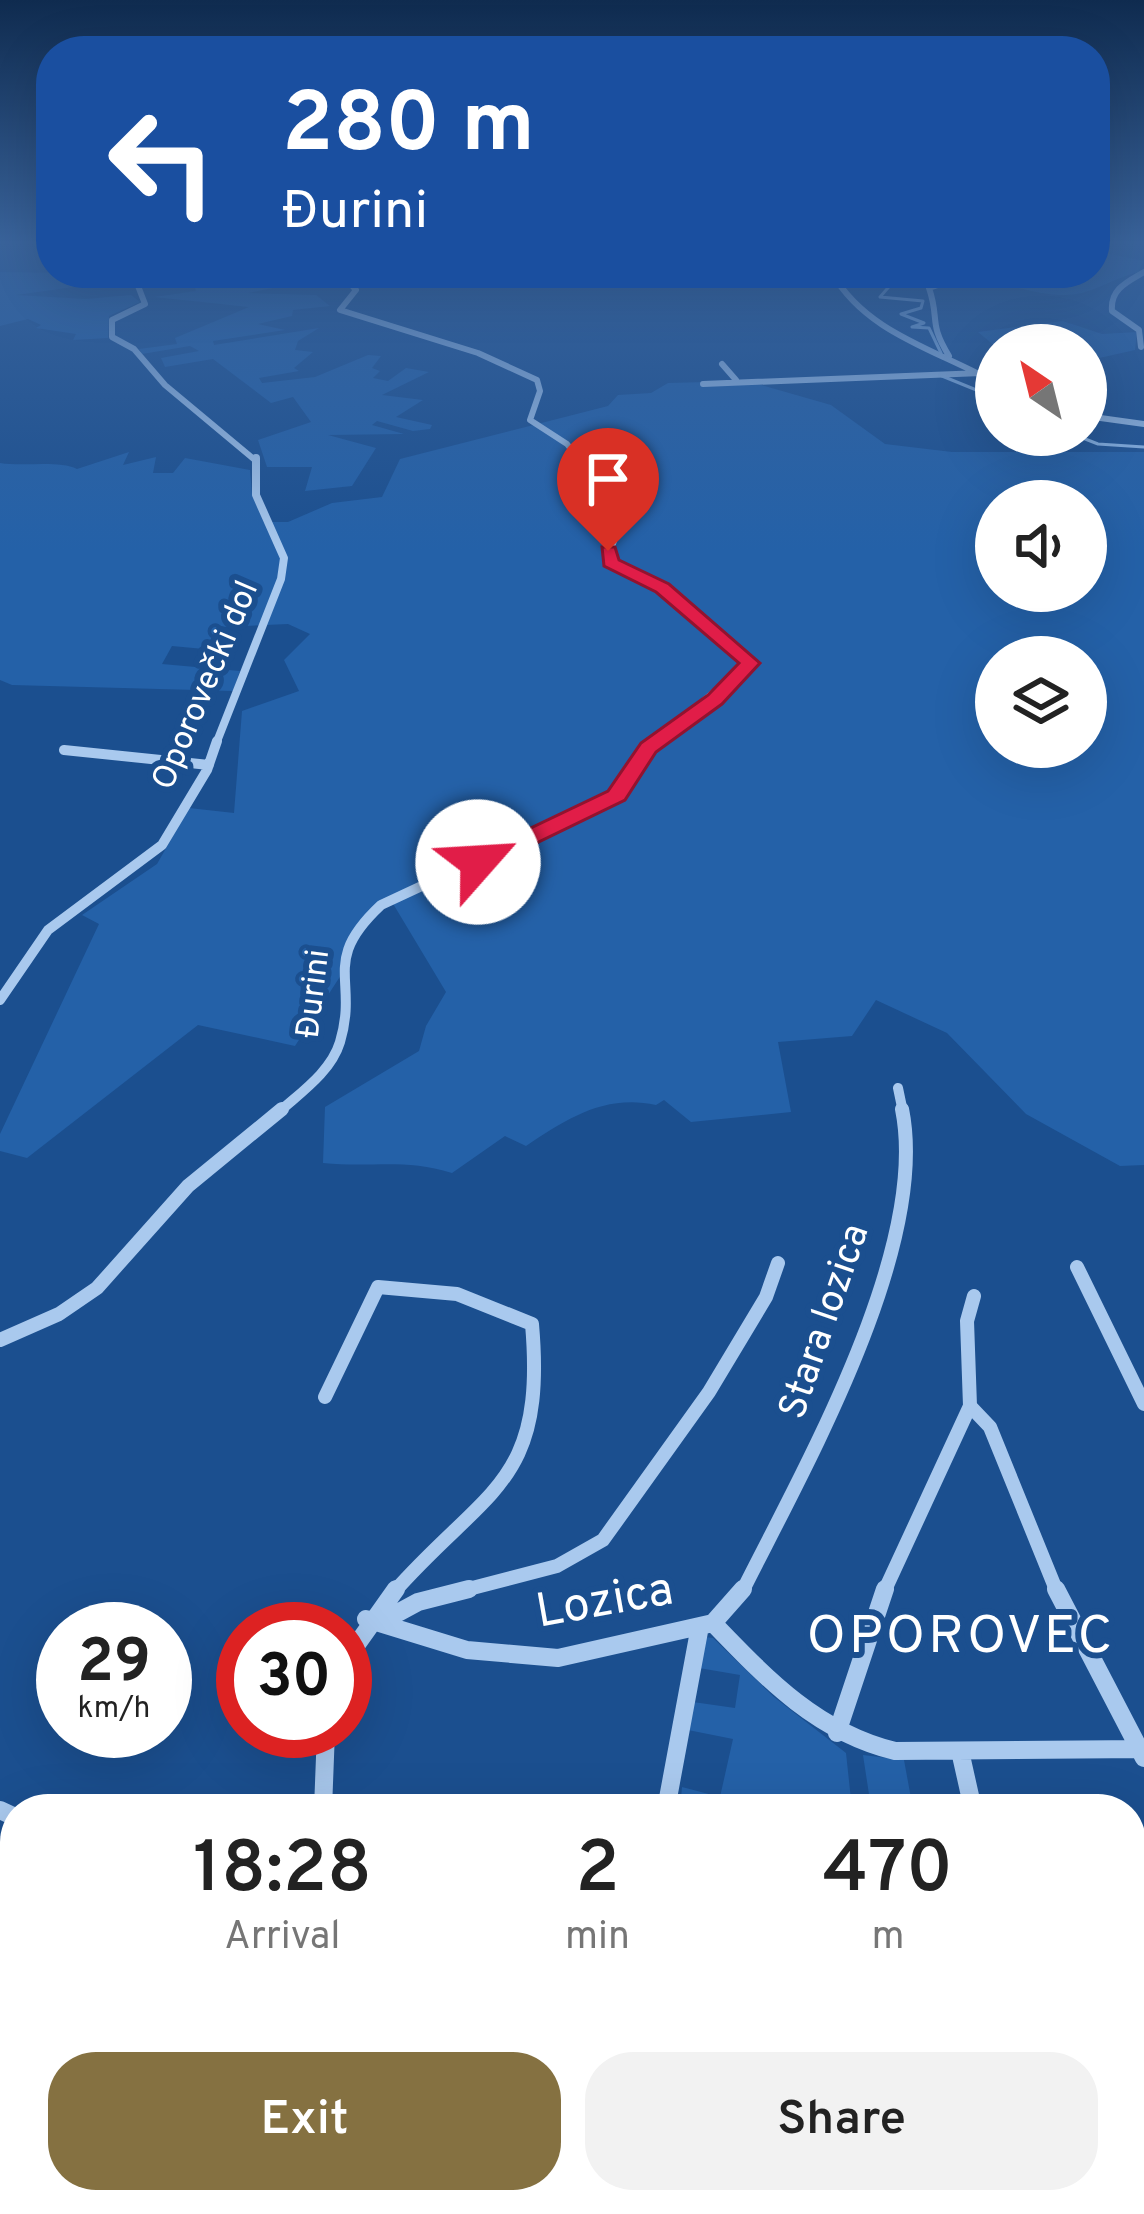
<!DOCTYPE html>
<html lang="en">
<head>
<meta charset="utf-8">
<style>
	body { margin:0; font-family:Overpass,sans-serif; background:#f2f2f2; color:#222; height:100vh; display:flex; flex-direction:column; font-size:45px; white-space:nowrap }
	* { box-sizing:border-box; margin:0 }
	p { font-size:39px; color:#767676 }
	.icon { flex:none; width:66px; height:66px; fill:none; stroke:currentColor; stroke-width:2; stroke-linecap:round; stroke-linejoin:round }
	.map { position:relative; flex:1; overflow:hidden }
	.sheet { position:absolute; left:0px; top:1794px; width:1146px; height:420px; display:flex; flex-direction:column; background:#fff; border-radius:48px 48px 0 0; box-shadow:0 12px 48px #0002 }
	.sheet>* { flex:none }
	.top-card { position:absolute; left:36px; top:36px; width:1074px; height:252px; border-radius:48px; box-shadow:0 12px 48px #0002; background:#1a4fa0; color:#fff; overflow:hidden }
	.needle { width:78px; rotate:325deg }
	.controls { position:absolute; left:975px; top:324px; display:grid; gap:24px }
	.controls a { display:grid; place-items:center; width:132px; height:132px; border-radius:50%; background:#fff; box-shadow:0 12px 48px #0002; font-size:60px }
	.speed { position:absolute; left:36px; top:1602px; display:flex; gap:24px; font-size:60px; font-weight:700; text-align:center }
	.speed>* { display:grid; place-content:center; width:156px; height:156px; border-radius:50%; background:#fff; box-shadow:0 12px 48px #0002; line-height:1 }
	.speed small { font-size:30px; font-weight:400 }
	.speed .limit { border:18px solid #d22; background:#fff; color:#111 }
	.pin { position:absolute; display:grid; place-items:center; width:102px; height:102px; color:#fff; margin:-123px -51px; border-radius:50% 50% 50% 0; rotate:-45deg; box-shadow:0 0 12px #0007 }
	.pin .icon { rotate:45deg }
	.me { position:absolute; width:132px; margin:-66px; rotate:64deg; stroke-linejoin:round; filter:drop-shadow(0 0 9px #0008) }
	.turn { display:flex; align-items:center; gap:42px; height:252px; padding:0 48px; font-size:54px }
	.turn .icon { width:156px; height:156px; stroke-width:2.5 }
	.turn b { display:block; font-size:84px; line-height:102px }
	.eta { display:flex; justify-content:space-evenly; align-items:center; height:204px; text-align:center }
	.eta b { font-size:72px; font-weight:600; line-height:84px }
	.action { display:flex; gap:24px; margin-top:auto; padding:24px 48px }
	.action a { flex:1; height:138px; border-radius:48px; background:#857141; color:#fff; font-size:48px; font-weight:600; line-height:138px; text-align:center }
	.action a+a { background:#f2f2f2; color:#222 }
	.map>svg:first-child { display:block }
</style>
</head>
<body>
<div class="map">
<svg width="1144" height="2214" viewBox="0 0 1144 2214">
	<rect width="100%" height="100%" fill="#1b4f8f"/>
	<!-- green -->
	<path fill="#2461a8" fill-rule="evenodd" d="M1095 251 1144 261 1138 272C1118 277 1101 288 1082 293 1052 300 1011 286 983 277L1095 273Z
		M0 272 129 274 78 279 81 286 16 295 86 299 131 295 140 302 109 316 108 338 73 340 76 334 36 328 41 325 28 319 0 326Z
		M191 273H253L259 281 300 278 304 282 248 293 316 295 330 306 293 310 292 316 258 324 285 330 213 341 214 345 319 328 298 341 295 350 313 352 294 368 299 371 259 378 262 383 315 377 368 355 381 356 372 368 380 371 373 378 388 381 406 368 429 372 382 395 423 400 396 417 432 425 430 429 413 431 377 421 372 425 404 434 328 435 376 448 352 486 305 491 312 467H267L258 440 311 422 293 397 271 403 213 359 165 367 161 358 199 351 190 346 142 354 139 349 177 344 175 338 249 307 154 297 196 291Z
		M1063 321 1102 334 1137 332 1135 350 1086 361V345L996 347 978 332Z
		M747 381 831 405 885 444 952 452H1144V1165L1120 1166 1026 1114 947 1033 876 1000 852 1036 778 1042 791 1112 691 1122 664 1100 656 1105C604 1094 567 1119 526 1146L505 1136 452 1173C404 1158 372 1168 323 1163L325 1107 419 1051 426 1026 446 992 392 902 363 926 343 972 295 1046 198 1025 27 1158 0 1151V1134L99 924 82 915 157 864 189 808 234 813 242 711 299 691 284 660 310 634 288 624 220 627 204 649 172 646 162 664 240 671 233 691 12 685 0 680V463C23 467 59 460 77 469L129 452 123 465 156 457 153 473H173L185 458 250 470 252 494 264 522H288L332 503 382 497 400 459 608 406 618 395 651 393 668 383ZM996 501H1086V591H996ZM996 657H1086V747H996Z
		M705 1637 713 1638 774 1697 846 1753 852 1809H680L682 1787 720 1797 733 1739 688 1730 693 1702 735 1708 740 1675 699 1668Z
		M863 1755 904 1760 913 1809H906L904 1801H870Z"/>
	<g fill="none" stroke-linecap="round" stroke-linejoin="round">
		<!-- stream -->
		<path stroke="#9cc4f0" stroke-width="3" d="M888 273 894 281 880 297 923 301 921 308 901 314 924 323 912 327 929 328 941 353
			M942 376 996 398
			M1075 435 1098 444 1144 447"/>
		<!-- minor-far4 -->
		<path stroke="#a9c9ee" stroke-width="6" d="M133 273 145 304 112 320V337L134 349 165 385 256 461
			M341 273 356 290 340 310 478 353 537 380 540 391 530 420 567 444 580 461
			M832 273C867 334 938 350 996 383
			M536 274 666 281 760 273
			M1141 347 1139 330 1112 311C1110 289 1127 282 1144 272
			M949 356C928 322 940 320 929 288L973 273
			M722 364 736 380
			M703 384 981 373
			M1086 416 1144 424"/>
		<!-- minor-far3 -->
		<path stroke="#a9c9ee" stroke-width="8" d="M578 458 622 515 607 558 662 588 750 663 653 744
			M216 744 281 579 284 558 256 495V458"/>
		<!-- minor-far2 -->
		<path stroke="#a9c9ee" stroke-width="10" d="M64 750 209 765
			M0 1000 48 930 162 845 207 770 217 741
			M898 1088 903 1112
			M279 1112C300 1093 331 1072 340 1042 359 978 320 962 381 905L617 795 635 762 656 741"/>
		<!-- minor-far1 -->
		<path stroke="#a9c9ee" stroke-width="14" d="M1077 1267 1144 1404
			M0 1340 59 1314 97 1288 188 1186 282 1109
			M325 1397 378 1287 457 1294 532 1324C546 1485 487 1487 394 1592
			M970 1406 990 1427 1057 1592
			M457 1592 557 1566 603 1540 709 1392 766 1297 778 1263
			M742 1592C804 1468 930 1248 902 1109
			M884 1592 970 1406 967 1321 974 1296"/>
		<!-- minor -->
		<path stroke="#a9c9ee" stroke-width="18" d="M1056 1589 1144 1758
			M366 1619 467 1650 558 1658 713 1623C767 1679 817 1732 895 1751L1144 1749
			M381 1622 418 1602 469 1589
			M713 1623 743 1589
			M345 1661 396 1589
			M837 1733 885 1589
			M960 1751 973 1809
			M323 1809 326 1731
			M666 1809 700 1626
			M0 1810 15 1817
			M643 2199 669 2214"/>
	</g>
	<!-- sky -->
	<linearGradient id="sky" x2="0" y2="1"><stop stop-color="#0f2b4f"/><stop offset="0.44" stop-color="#39639b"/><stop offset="1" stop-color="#39639b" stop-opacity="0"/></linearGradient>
	<rect width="1144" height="551" fill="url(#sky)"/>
	<!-- route -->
	<path fill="#e11d48" stroke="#92132f" stroke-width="3" d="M602 547H615L619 560 669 584 760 663 722 704 656 752 625 800 487 867H470V857L608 791 641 743 708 695 739 663 656 592 604 566Z"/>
	<g text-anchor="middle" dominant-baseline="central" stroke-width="12" stroke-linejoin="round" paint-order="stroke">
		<!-- far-street labels -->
		<g font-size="33" fill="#fff" stroke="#1b4f8f">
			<text transform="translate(207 686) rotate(-67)">Oporovečki dol</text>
			<text transform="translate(315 994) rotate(-83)">Đurini</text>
		</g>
		<!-- street labels -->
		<g font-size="39" fill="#fff" stroke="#1b4f8f">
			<text transform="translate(826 1322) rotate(-71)">Stara lozica</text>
		</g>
		<!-- near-street labels -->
		<g font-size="48" fill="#fff" stroke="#1b4f8f">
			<text transform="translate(605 1603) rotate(-10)">Lozica</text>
		</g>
		<!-- near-quarter labels -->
		<g font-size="54" letter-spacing="3" fill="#fff" stroke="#1b4f8f">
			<text x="961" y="1638">OPOROVEC</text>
		</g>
	</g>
</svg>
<div class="controls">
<a><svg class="needle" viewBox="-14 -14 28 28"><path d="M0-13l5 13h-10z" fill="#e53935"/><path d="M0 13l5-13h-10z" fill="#767676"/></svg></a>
<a><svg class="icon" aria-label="sound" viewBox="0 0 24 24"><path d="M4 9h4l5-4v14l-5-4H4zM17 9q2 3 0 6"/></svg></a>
<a><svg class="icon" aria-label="layers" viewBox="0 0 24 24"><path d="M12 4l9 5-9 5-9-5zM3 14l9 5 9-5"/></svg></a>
</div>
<div class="speed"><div>29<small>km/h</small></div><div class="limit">30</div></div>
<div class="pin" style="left:608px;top:551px;background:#d93025"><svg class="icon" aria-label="arrive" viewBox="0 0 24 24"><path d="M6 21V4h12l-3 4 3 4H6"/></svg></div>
<svg class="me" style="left:478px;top:862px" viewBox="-20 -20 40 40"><circle r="19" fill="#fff"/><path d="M0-13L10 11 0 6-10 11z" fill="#e11d48"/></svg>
<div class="top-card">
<div class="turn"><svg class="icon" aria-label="left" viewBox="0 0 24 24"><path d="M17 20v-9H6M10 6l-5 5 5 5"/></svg><div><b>280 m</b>Đurini</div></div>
</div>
<section class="sheet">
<div class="eta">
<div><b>18:28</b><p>Arrival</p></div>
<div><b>2</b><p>min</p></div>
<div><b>470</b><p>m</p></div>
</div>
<div class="action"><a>Exit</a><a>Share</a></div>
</section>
</div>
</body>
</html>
